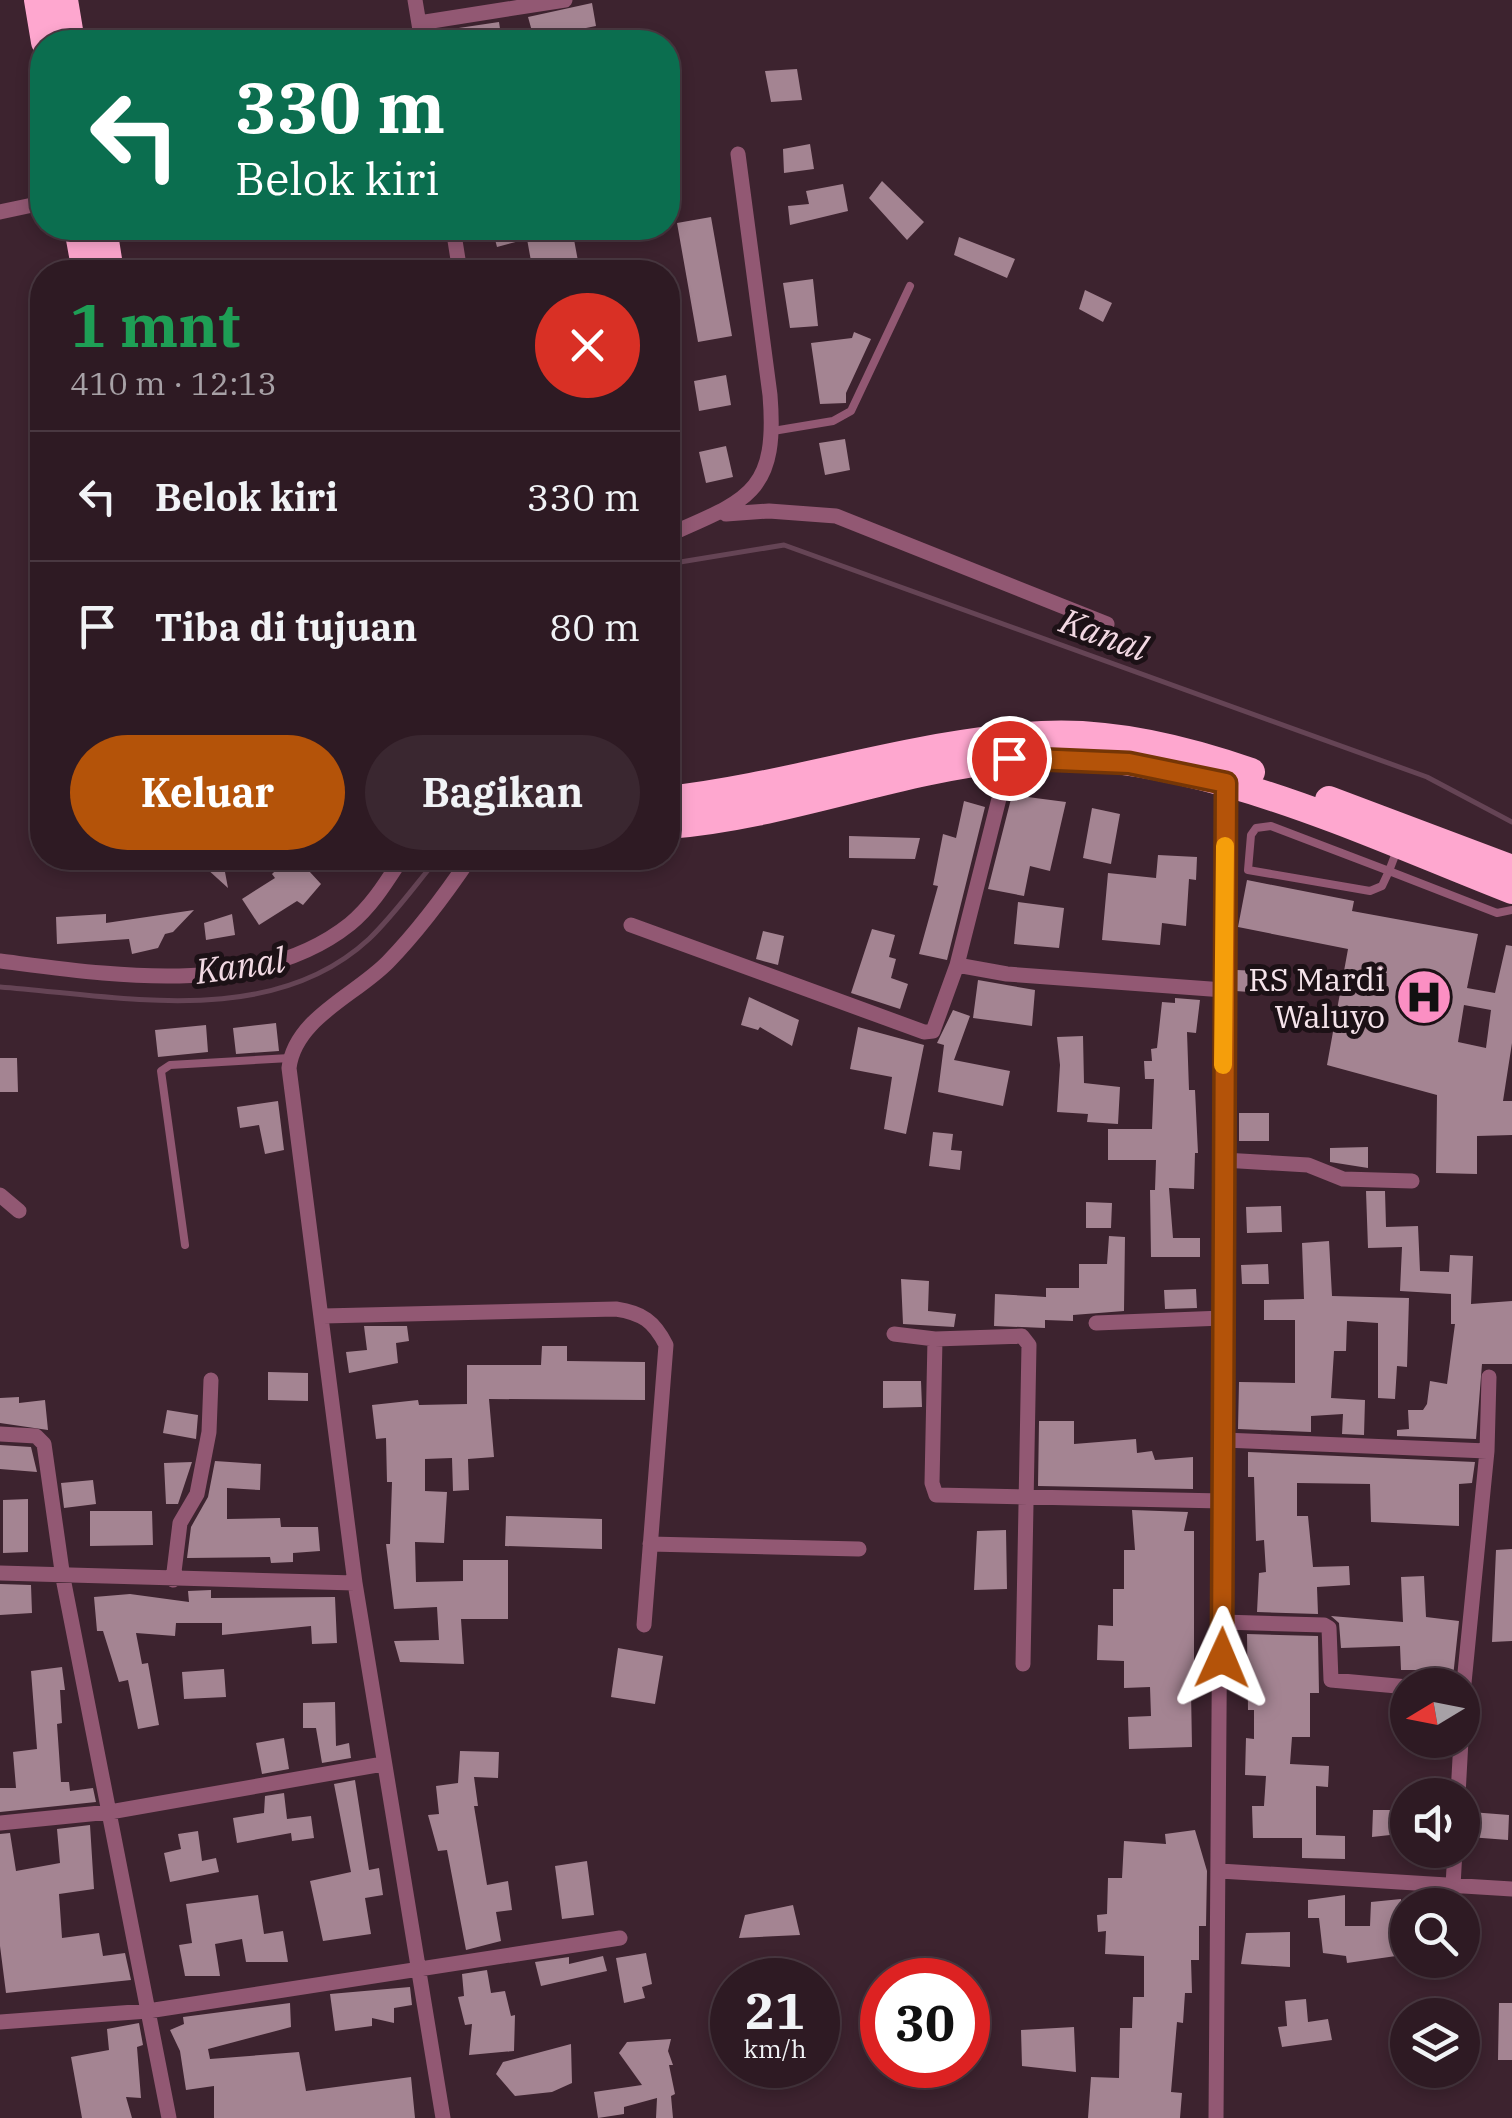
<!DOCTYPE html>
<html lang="id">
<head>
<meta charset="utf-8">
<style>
	body { margin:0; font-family:"IBM Plex Serif",serif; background:#3a2730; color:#f1f3f6; height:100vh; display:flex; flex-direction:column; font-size:38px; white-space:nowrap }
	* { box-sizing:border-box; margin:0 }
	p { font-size:32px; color:#a7a1a6 }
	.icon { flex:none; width:55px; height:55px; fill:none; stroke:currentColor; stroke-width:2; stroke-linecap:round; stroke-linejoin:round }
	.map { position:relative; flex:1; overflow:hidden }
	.sheet { position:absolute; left:30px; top:260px; width:650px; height:610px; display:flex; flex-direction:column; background:#2e1a23; border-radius:40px; box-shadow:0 5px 15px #0003,0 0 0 2px #493841 }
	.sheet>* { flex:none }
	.hud { position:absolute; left:30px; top:30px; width:650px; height:210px; border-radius:40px; box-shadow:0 5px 15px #0003,0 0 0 2px #493841; background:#0b6e4f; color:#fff; overflow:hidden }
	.needle { width:65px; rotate:260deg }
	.fabs { position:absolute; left:1390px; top:1668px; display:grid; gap:20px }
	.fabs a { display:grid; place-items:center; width:90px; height:90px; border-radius:50%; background:#2e1a23; box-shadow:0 5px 15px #0003,0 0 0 2px #493841; font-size:50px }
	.speed { position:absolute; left:710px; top:1958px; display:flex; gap:20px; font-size:50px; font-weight:700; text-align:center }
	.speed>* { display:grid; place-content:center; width:130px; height:130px; border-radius:50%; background:#2e1a23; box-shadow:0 5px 15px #0003,0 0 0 2px #493841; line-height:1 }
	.speed small { font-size:25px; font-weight:400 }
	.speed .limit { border:15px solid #d22; background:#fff; color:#111 }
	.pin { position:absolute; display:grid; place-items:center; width:85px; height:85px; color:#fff; margin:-42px; border:5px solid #fff; border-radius:50%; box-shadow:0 2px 10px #0007 }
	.me { position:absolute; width:110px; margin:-55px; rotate:1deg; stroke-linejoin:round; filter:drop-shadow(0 0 8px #0008) }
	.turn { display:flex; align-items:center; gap:35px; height:210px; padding:0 40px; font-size:45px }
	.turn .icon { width:130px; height:130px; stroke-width:2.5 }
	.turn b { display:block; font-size:70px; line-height:85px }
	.round { display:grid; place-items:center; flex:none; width:105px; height:105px; border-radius:52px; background:#3a2730 }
	.summary { display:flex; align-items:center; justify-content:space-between; height:170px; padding:0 40px }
	h1 { font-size:60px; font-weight:700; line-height:75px; color:#1e9e55 }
	.action { display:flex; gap:20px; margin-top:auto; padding:20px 40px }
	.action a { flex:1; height:115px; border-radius:60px; background:#b45309; color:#fff; font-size:40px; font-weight:700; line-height:115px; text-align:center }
	.action a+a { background:#3a2730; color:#f1f3f6 }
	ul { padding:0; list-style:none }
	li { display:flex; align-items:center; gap:30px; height:130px; padding:0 40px; border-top:2px solid #493841 }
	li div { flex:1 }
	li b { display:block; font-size:38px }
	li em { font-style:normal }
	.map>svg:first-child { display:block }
</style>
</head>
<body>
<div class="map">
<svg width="1512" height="2118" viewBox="0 0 1512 2118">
	<rect width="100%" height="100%" fill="#3d232f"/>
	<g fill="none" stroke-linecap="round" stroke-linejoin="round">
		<!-- stream -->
		<path stroke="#654455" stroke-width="5" d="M668 564 784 545 1427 777 1512 822
			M0 987C119 996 271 1030 369 939 394 915 416 884 438 858"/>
	</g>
	<!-- building -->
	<path fill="#a48492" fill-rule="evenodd" d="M592 3 596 26 576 30 579 42H535L528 17Z
		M499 22 502 42H454L452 29Z
		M797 69 802 100 771 102 765 71Z
		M810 144 814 169 784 173 783 149Z
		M882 181 924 222 907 240 869 198Z
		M843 184 848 211 790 225 788 206 809 204 806 191Z
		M711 217 732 336 698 342 677 223Z
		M492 228H551L550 238 573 234 580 272H533L527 239 497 247Z
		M959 237 1015 259 1007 278 954 255Z
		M813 279 818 326 790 328 783 283Z
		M1085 290 1112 303 1103 322 1079 309Z
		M854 332 871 339 846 393V403L820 404 811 343 852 338Z
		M726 375 731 405 699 411 694 381Z
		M845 439 850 470 825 475 819 443Z
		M726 446 733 477 706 483 699 452Z
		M1012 795 1066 802 1050 871 1030 866 1024 896 988 889Z
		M964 801 985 807 947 960 919 954 938 886 933 885 943 834 956 838Z
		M1092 808 1120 814 1111 864 1083 858Z
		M849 836 920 838 915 859 849 858Z
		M1158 855 1197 857 1196 880 1189 879 1186 926 1162 923 1160 945 1102 940 1108 873 1156 878Z
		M195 858H243L225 872 228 888Z
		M289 858H297L321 884 303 905 297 901 259 925 242 899 275 878 272 874Z
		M1247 880 1354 901 1352 911 1478 934 1467 988 1495 993 1506 945 1512 946V1043L1503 1101H1512V1135L1477 1136V1174L1436 1173 1437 1095 1327 1065 1348 949 1238 927ZM1464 1005 1491 1010 1486 1048 1458 1042Z
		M1018 902 1064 908 1059 948 1014 944Z
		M194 910 173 932 165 934 158 948 132 954 129 939 57 944 56 917 106 914V923Z
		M232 914 235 935 206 940 204 923Z
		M872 929 895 935 889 957 896 959 891 978 908 984 900 1009 851 993Z
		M763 931 784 936 778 965 756 959Z
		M1237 970 1275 972 1274 994 1236 991Z
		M978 980 1035 990 1032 1026 973 1018Z
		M749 997 799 1020 792 1046 760 1027 758 1030 741 1025Z
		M1175 998 1200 1000 1196 1033 1187 1032 1189 1090H1195L1198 1153H1195L1194 1189 1169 1188 1173 1238H1200V1257H1151L1150 1190H1155L1156 1160H1108V1129H1152L1154 1079H1145L1144 1061H1152L1151 1049 1157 1048 1162 1002 1175 1003Z
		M953 1010 970 1016 954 1060 1010 1071 1003 1106 938 1092 944 1045 937 1043Z
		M276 1023 279 1051 236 1054 233 1028Z
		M206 1025 208 1052 158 1057 155 1030Z
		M858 1027 924 1045 906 1134 884 1129 892 1077 850 1069Z
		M1083 1036 1084 1083 1120 1087 1118 1124 1087 1122 1088 1114 1057 1112 1060 1065 1057 1037Z
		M0 1058H17L18 1092H0Z
		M278 1101 284 1150 265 1154 259 1125 240 1128 237 1107Z
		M1239 1113H1269V1141H1239Z
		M933 1132 953 1134 951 1150 962 1151 960 1170 929 1166Z
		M1368 1147V1168L1330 1162V1148Z
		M1366 1191H1385L1386 1227 1418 1226 1420 1271 1449 1272 1450 1255 1473 1256 1471 1304 1512 1301V1364H1482L1476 1439 1397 1436V1430L1409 1429 1408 1410H1423L1427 1404 1430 1381 1447 1384 1455 1324H1451V1294L1400 1291 1402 1247 1368 1248Z
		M1086 1202 1112 1203 1111 1228H1086Z
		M1281 1206 1282 1232 1247 1233 1246 1207Z
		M1109 1236 1125 1237 1124 1311 1073 1315V1321L1045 1320V1328L994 1326 995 1294 1046 1297V1288H1079V1264H1107Z
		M1329 1241 1332 1296 1409 1298 1407 1367 1397 1366 1395 1399 1378 1398V1323L1347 1321 1346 1351H1334L1331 1398 1365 1400 1364 1435 1342 1434 1343 1414 1311 1416V1432L1238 1429 1239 1382 1295 1383V1320H1264V1300L1304 1299 1302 1243Z
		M1268 1264 1269 1284H1242L1241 1265Z
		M901 1279 929 1281 928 1311 956 1314 954 1327 903 1324Z
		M1196 1289 1197 1308 1165 1309 1164 1290Z
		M364 1326H407L409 1341 396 1343 398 1363 349 1373 346 1352 367 1350Z
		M542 1346H567V1361L645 1362V1400L489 1399 494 1457 468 1459 469 1490 453 1491 452 1458 425 1459V1491L447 1492 444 1543 415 1542 416 1582 463 1581V1560H508V1619H461L464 1664 400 1662 394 1641 439 1640 437 1607 394 1609 386 1544H390L392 1482H387L386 1438 376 1439 372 1405 418 1400 419 1405 467 1404V1365H541Z
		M268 1372 308 1373V1401L268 1400Z
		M883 1381H921L922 1407 883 1408Z
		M19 1397V1403L45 1400 48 1430 0 1423V1398Z
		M167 1410 198 1415 196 1439 163 1433Z
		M1039 1421H1074V1444L1136 1439 1137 1453 1152 1451 1155 1460 1193 1457V1489L1038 1486Z
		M0 1445 31 1447 37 1472 0 1469Z
		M1248 1452 1475 1462 1472 1483 1459 1484V1526L1371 1522 1370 1484 1297 1483V1516H1308L1313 1567 1349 1566 1350 1585 1317 1587 1318 1614 1257 1612 1259 1573 1266 1572 1264 1540 1256 1541 1254 1477H1248Z
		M215 1461 261 1464 260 1490 227 1488V1519L280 1518 281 1527H318L320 1551 293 1553V1562L271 1563 270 1557 187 1558 191 1527 208 1497Z
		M192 1462 178 1504H166L164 1463Z
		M93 1480 96 1504 64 1508 61 1483Z
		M28 1499V1552L3 1553V1500Z
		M1132 1510 1188 1512 1184 1531H1194V1665L1204 1664 1205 1691H1191L1192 1747 1129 1749 1128 1717 1151 1716 1150 1687 1124 1688V1661L1097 1660 1098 1625 1113 1626V1589H1124V1550H1135Z
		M90 1511H152L153 1545 90 1546Z
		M506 1516 602 1519V1549L505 1546Z
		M1006 1530 1007 1589 974 1590 977 1531Z
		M1512 1549V1641L1492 1642 1496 1550Z
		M1424 1576 1426 1617 1459 1621 1453 1677 1419 1678V1670H1401L1400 1646 1341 1648 1339 1623 1331 1616 1403 1622 1401 1577Z
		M0 1584 31 1585 32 1613 0 1615Z
		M211 1590V1598L335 1597 337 1643 312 1644 311 1626 222 1635V1623H176L175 1636 136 1633 142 1664 148 1663 159 1725 138 1729 128 1680 119 1682 103 1631H97L94 1597 130 1594 189 1602 188 1591Z
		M1247 1634 1318 1636 1319 1693H1310V1737H1292L1290 1764 1329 1766 1328 1787 1316 1786V1835L1345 1836V1859L1302 1858V1838H1253L1252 1806H1264L1266 1776 1245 1775 1246 1738 1254 1739V1710H1248Z
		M618 1648 663 1656 655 1704 611 1697Z
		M62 1667 65 1690H60L62 1723 57 1724 61 1782H69L70 1791 93 1788 96 1802 0 1812V1788H16L13 1752 37 1749 31 1671Z
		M224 1669 226 1697 184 1699 182 1672Z
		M335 1702 336 1746 349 1743 351 1758 322 1763 316 1728H303V1703Z
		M284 1738 289 1769 262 1774 256 1743Z
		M460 1751 499 1752 498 1778 474 1777 478 1806H474L487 1885 508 1881 512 1910 496 1912 501 1941 466 1950 447 1850 438 1851 428 1815 439 1814 436 1786 458 1783Z
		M355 1780 369 1870 379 1868 383 1895 365 1898 371 1934 323 1941 310 1881 351 1872 334 1784Z
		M284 1793 287 1819 311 1816 314 1838 292 1841 291 1833 237 1843 233 1818 264 1813 265 1796Z
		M1373 1810H1408V1833L1372 1837Z
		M1471 1812 1509 1815 1508 1840 1469 1837Z
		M90 1825 94 1889 59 1894 62 1938 99 1933 103 1956 125 1953 131 1980 6 1993 0 1946V1834L10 1833 16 1871 60 1863 57 1829Z
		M1195 1830 1207 1871 1206 1926H1199V1960H1191L1192 1993H1185L1183 2023 1177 2022 1171 2092 1182 2093 1180 2118H1088L1091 2077 1119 2078 1120 2028H1132L1133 1997H1144V1956L1105 1954 1106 1931 1098 1932 1097 1915 1107 1914 1108 1878H1122L1124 1841 1166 1844 1165 1834Z
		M198 1831 202 1861 216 1858 219 1872 170 1882 164 1853 181 1849 178 1834Z
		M587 1861 594 1915 562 1919 555 1866Z
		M258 1895 264 1934 283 1931 288 1962H246L242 1939 215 1944 220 1976H185L179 1945 192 1943 186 1904Z
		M1345 1895V1926H1370L1371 1902 1401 1899 1403 1955 1347 1963 1346 1956 1323 1953 1319 1918H1308V1900Z
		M793 1905 800 1935 739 1938 745 1915Z
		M1290 1932V1967L1241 1964 1246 1933Z
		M646 1953 652 1984 642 1987 645 1998 624 2003 616 1958Z
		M603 1956 607 1971 541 1986 535 1962 569 1957V1964Z
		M487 1970 491 1993 505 1991 511 2016 515 2015 514 2051 469 2055 472 2024 465 2025 458 1997 464 1996 462 1974Z
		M410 1987 412 2005 394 2008V2023L372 2018V2026L335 2031 330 1994Z
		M1306 1999 1308 2022 1328 2019 1332 2040 1282 2047 1278 2027 1287 2026 1285 2001Z
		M290 2003 291 2027 208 2049 210 2059 299 2052 306 2091 411 2077 415 2118H214V2086L186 2090 180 2051 170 2030 184 2024 183 2017Z
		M1499 2003H1512V2060H1498Z
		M139 2023 143 2045 137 2047 141 2098 126 2097 132 2118H82L71 2057 109 2050 107 2029Z
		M1074 2027 1076 2072 1022 2066 1021 2030Z
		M671 2039 668 2051 673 2065H669L675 2094 671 2096 673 2118H656L657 2098 624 2107V2114L598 2118 594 2092 642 2085 619 2053 627 2042Z
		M571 2044 572 2083 552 2092 515 2096 496 2074 503 2062Z"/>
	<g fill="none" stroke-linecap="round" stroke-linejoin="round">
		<!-- lane -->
		<path stroke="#925873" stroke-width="8" d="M773 431 833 421 851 411 910 286
			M1271 826 1389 871 1382 886 1370 891 1248 870 1251 835 1256 828Z
			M1397 850 1389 871 1497 913 1512 910
			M185 1245 161 1071 170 1065 290 1058"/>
		<!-- street -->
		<path stroke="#925873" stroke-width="15" d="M415 0 422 42
			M419 23 565 0
			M0 212 42 203
			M453 228 460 272
			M726 514 769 511 836 516 1107 624
			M668 535C748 500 778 493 770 395L738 154
			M631 925 924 1032 933 1031 957 965 1009 759
			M0 961C110 975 256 999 350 924 372 906 387 881 402 858
			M957 965 1007 974 1224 990
			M1223 1160 1308 1165 1343 1179 1412 1181
			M0 1195 19 1211
			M323 1316 616 1309C642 1313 654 1321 666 1345L644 1625
			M1096 1323 1223 1318
			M894 1334 935 1339 1022 1336 1029 1345 1023 1664
			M935 1339 932 1483 936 1495 1223 1501
			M0 1434 36 1436 44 1444 63 1578 169 2118
			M1224 1440 1487 1451
			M650 1544 859 1549
			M0 1573 355 1583
			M173 1580 180 1523 197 1494 209 1432 211 1380
			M1222 1622 1324 1625 1329 1628 1331 1680 1408 1687
			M1462 1703 1487 1451 1489 1377
			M1458 1795 1461 1740
			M0 1823 110 1812 383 1764
			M1220 1871 1512 1889
			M1453 1886 1455 1850
			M0 2022 148 2011 620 1938
			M443 2118 355 1583 289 1068C295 1018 356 995 388 962 419 930 445 895 470 858
			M1216 2118 1226 783"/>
		<!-- highway -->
		<path stroke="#fea7cf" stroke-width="28" d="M38 0 45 42
			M64 0 71 42
			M78 228 86 272
			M103 228 110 272
			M668 800C793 786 916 742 1042 735 1112 731 1185 749 1251 772
			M1329 800 1512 869
			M668 825C784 816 894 770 1010 758 1179 741 1358 830 1512 890"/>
	</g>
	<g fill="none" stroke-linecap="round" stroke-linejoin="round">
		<!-- route casing -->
		<g stroke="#753606" stroke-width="25">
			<path id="route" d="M1009 758 1129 763 1226 783 1222 1658"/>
		</g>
		<!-- route -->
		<use href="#route" stroke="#b45309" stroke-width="18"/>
		<!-- slow -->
		<path stroke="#f59e0b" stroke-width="18" d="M1223 1065 1225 846"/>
	</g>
	<!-- icons -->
	<defs>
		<g id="hospital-disc" transform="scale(2.875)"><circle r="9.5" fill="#fb8fc3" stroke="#1c1116"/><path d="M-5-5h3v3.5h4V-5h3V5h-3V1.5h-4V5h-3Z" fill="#111"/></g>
	</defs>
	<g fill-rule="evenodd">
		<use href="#hospital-disc" x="1424" y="997"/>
	</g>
	<g text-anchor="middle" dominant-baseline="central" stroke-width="10" stroke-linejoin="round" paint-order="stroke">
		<!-- poi labels -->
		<g font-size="32" fill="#f6e4eb" stroke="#1c1116" text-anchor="end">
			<text x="1385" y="979">RS Mardi<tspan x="1385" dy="37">Waluyo</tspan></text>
		</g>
		<!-- water labels -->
		<g font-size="35" font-style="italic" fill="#f2d9e3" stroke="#1c1116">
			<text transform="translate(1104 634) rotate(20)">Kanal</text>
			<text transform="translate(240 965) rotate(-8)">Kanal</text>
		</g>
	</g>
</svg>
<div class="fabs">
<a><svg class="needle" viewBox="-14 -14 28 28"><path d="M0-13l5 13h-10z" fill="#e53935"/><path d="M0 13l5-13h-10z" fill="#a7a1a6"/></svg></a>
<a><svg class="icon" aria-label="sound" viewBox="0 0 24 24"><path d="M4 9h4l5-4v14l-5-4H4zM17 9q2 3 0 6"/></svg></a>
<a><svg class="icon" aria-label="search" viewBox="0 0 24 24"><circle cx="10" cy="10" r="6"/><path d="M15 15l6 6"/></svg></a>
<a><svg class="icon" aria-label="layers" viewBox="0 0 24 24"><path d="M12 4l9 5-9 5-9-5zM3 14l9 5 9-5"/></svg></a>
</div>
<div class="speed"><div>21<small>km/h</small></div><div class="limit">30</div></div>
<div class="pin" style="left:1009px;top:758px;background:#d93025"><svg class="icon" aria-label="arrive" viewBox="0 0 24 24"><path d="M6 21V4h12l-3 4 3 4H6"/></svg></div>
<svg class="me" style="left:1222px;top:1658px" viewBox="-20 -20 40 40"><path d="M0-17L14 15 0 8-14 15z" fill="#b45309" stroke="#fff" stroke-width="4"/></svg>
<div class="hud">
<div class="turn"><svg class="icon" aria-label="left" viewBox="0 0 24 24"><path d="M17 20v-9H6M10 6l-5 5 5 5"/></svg><div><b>330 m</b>Belok kiri</div></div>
</div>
<section class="sheet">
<div class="summary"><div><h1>1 mnt</h1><p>410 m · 12:13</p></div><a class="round" style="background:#d93025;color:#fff"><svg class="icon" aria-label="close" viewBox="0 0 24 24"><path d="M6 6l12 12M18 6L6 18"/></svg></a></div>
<ul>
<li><svg class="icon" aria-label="left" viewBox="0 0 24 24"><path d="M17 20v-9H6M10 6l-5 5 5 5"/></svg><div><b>Belok kiri</b></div><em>330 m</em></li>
<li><svg class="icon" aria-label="arrive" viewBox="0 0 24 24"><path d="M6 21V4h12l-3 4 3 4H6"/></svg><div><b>Tiba di tujuan</b></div><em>80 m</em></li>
</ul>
<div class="action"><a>Keluar</a><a>Bagikan</a></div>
</section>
</div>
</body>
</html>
